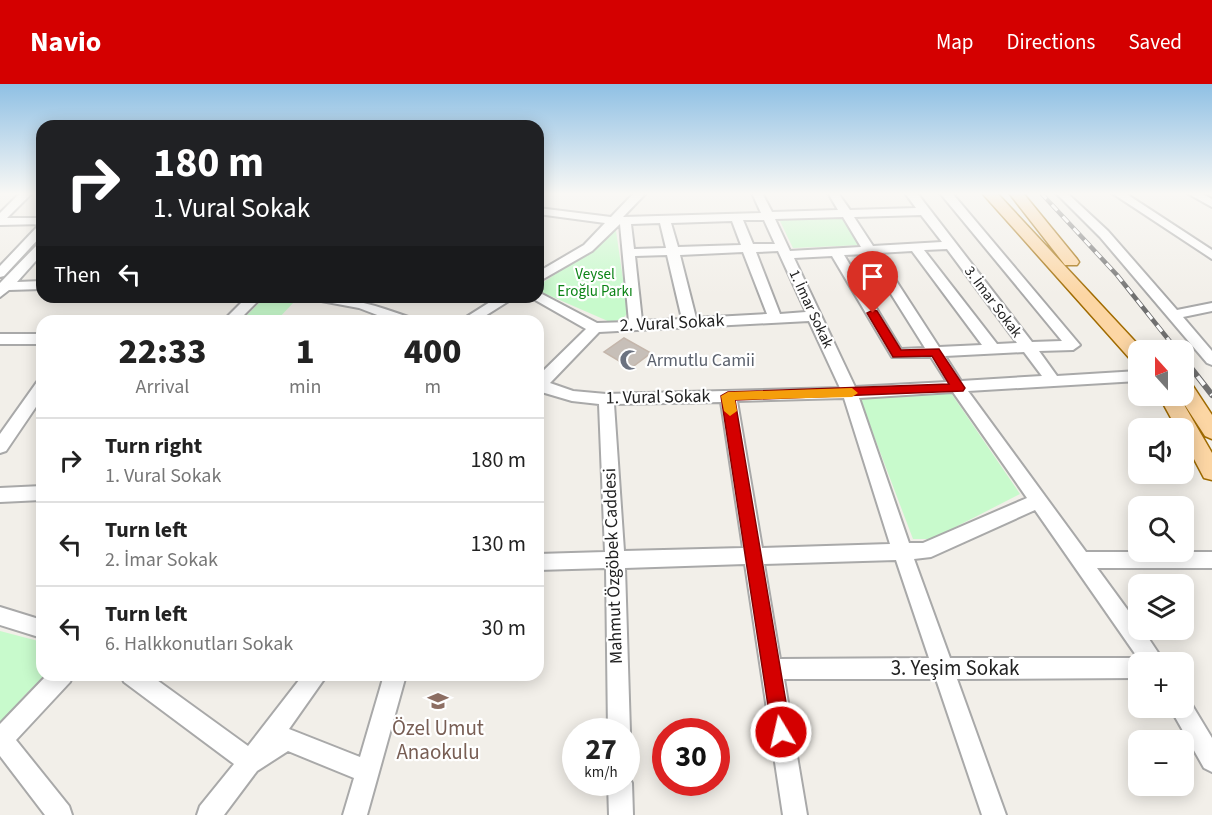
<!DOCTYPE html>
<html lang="en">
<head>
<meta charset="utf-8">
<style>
	body { margin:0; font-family:"Source Sans 3",sans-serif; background:#f6f6f6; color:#222; height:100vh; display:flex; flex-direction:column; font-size:22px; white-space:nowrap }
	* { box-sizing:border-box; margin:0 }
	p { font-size:20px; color:#767676 }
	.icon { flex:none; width:33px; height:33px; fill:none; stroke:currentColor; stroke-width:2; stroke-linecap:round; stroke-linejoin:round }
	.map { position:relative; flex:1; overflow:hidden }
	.panel { position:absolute; left:36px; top:231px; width:508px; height:366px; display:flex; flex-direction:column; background:#fff; border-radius:18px; box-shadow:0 3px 15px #0003 }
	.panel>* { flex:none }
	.hud { position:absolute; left:36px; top:36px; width:508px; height:183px; border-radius:18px; box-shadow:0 3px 15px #0003; background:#202124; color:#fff; overflow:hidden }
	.needle { width:39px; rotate:339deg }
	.buttons { position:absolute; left:1128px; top:256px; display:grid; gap:12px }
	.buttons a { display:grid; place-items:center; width:66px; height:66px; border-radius:12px; background:#fff; box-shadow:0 3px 15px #0003; font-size:30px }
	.speed { position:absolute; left:562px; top:634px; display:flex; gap:12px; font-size:30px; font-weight:700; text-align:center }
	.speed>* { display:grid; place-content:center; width:78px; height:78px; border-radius:50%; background:#fff; box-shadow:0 3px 15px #0003; line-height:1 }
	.speed small { font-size:15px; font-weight:400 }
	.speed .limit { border:9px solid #d22; background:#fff; color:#111 }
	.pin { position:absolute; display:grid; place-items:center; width:51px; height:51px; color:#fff; margin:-62px -26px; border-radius:50% 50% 50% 0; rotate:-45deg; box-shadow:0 0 6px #0007 }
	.pin .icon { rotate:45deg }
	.me { position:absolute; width:66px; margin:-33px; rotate:351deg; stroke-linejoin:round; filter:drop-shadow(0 0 4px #0008) }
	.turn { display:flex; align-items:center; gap:21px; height:126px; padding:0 18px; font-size:27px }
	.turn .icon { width:78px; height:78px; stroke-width:2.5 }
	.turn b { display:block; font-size:42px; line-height:51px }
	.then { display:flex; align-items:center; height:57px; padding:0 18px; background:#0003; gap:12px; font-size:22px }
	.eta { display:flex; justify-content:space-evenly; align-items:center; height:102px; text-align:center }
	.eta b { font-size:36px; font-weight:800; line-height:42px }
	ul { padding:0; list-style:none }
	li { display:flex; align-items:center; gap:18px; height:84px; padding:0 18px; border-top:2px solid #e0e0e0 }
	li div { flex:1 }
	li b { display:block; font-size:22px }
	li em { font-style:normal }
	header { display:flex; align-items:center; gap:36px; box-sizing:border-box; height:84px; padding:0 30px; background:#d40000; color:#fff }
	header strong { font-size:28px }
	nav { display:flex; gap:33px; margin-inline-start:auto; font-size:21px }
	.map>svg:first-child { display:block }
</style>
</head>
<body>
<header>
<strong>Navio</strong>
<nav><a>Map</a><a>Directions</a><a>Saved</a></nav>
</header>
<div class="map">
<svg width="1212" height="731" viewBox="0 0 1212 731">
	<rect width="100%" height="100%" fill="#f2efe9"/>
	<!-- park -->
	<path fill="#c8facc" d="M845 132 862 161 793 164 779 135Z
		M615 140 628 229 622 235 610 238 539 207V201L598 162Z
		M265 213 294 218 276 237H241Z
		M951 309 1020 410 932 455H913L860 315Z
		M0 547 42 558V591H45L22 614 0 651Z"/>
	<!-- building -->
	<path fill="#c7bfb8" stroke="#c4b6ab" stroke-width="1.5" d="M624 254 651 269 631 284 604 268Z"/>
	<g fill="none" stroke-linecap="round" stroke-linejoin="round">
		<!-- minor casing -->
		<g stroke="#a9a9a9" stroke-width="4">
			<path id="minor" d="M20 109H32L7 134H42V151L4 192 0 193V182L38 142 42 140 0 141V129Z
				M634 109H646L623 133 761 129 752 109H762L772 128 838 126 828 109H838L850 126 916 124 905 109H917L1032 258 1062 257 940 109H952L1080 261 1073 266 1039 267 1057 292 1138 287V297L968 307 1086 468H1212V484H1097L1138 540V546H1143L1165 579H1138V594L957 595 1006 731H982L936 595H784L807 731H783L745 480 625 484 630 648 627 656V648H608L606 484 538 486V470L605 468 599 320 572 317 538 307V292L586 245 530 213 542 210 597 239 629 238 620 140 592 167 538 198V188L584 161 605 139 538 130V124L611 133ZM921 131 942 158 873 162 854 133ZM843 133 861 163 790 167 775 135ZM743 136H764L775 160H753ZM732 137 741 161 678 163 671 139ZM660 139 666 164 634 165 631 140ZM947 165 1017 259 997 260 924 166ZM778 167 806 228 780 230 756 168ZM912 167 982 261 939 263 878 169ZM743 168 767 230 696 234 680 171ZM866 170 925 264 901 265 844 171ZM667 171 682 235 642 237 635 172ZM832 172 892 273H931L947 298 855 303 794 174ZM809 237 840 304 606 310 573 307 550 299 599 248ZM1024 268 1042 292 961 297 945 272ZM953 308 1027 414 923 459H909L859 314ZM844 314 890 460 762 464 737 317ZM721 318 743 464 624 467 614 320ZM1035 426 1138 574H950L914 475 931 473ZM896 476 929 574 780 575 764 480Z
				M1056 109H1067L1108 147 1177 226 1212 219V227L1183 233 1212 267V281L1207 279 1100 153Z
				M1112 109H1125L1212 166V175Z
				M1187 109H1201L1212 115V123Z
				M42 159V170L17 198 42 197V205L9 206 0 213V199L38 160Z
				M247 213H262L238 237H223Z
				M314 213C350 213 378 222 411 234L413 237H393L359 224 316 216Z
				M498 213H515L477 237H460Z
				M0 250H42V260H0Z
				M42 297V314L6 367 0 369V350L37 298Z
				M42 402V416L0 418V404Z
				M0 523 42 536V554L0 541Z
				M47 591H73L70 598 16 656 69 722 72 731H45L0 672V640Z
				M121 591H150L248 662 303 591H327L289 645 360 673 384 591H406L367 731H343L354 694 288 667 257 687 224 731H197L200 722 234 680 124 598Z
				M1184 614 1189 616 1212 654V688L1204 684 1170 624H1184Z
				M627 690 632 699 633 731H609L608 699H627Z"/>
		</g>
		<!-- major casing -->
		<g stroke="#a06b00" stroke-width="3">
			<path id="major" d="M982 109H997L1144 267H1138V278L1131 276Z
				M1009 109H1023L1077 175 1079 178 1077 181H1065Z
				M1184 297 1191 299 1212 331V355L1205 352 1179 312H1184Z
				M1159 312H1179L1212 369V396L1204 394 1184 356V345H1177Z"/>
		</g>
		<!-- minor -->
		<use href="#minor" fill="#fff" fill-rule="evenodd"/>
		<!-- major -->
		<use href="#major" fill="#fcd6a4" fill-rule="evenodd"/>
		<!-- rail-far1 casing -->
		<g stroke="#707070" stroke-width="4.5">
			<path id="rail-far1" d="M1041 109 1117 191 1176 265"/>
		</g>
		<!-- rail casing -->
		<g stroke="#707070" stroke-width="6">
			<path id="rail" d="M1174 264 1177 267
				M1184 275 1212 311"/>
		</g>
		<!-- rail-far1 -->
		<use href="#rail-far1" stroke="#fff" stroke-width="3" stroke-dasharray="8" stroke-linecap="butt"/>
		<!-- rail -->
		<use href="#rail" stroke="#fff" stroke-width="4" stroke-dasharray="11" stroke-linecap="butt"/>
	</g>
	<!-- sky -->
	<linearGradient id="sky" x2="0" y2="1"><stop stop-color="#8fc0e4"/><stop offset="0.52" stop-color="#f9f8f5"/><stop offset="1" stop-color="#f9f8f5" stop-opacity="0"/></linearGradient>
	<rect width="1212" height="211" fill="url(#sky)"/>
	<!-- route -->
	<path fill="#d40000" stroke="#8a0000" stroke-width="1.5" d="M873 226 877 227 901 266 939 265 965 304 963 307 735 316 791 648 788 654 781 657 775 654 772 648 721 312 728 308 949 300 932 272 893 273 867 229Z"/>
	<!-- slow -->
	<path fill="#f59e0b" d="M852 304 858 309 852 313 735 316 737 327 730 332 724 327 721 312 728 308Z"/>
	<!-- icons -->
	<defs>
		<g id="mosque-bare" transform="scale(1.62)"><path d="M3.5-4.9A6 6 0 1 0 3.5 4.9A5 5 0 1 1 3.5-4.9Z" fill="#6b7280" stroke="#fff" stroke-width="2.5" paint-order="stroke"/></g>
		<g id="school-bare" transform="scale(1.62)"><path d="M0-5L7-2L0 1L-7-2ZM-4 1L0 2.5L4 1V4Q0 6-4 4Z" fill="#8d6e63" stroke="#fff" stroke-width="2.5" paint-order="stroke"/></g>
	</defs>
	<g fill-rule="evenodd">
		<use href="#mosque-bare" x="630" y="276"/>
		<use href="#school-bare" x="438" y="617"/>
	</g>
	<g text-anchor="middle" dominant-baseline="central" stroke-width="4.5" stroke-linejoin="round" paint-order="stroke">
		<!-- far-park labels -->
		<g font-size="15" fill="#0c8416" stroke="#fff">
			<text x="595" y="190">Veysel<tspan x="595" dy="17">Eroğlu Parkı</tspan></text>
		</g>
		<!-- far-street labels -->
		<g font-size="15" fill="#222" stroke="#fff">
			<text transform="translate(993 218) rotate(53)">3. İmar Sokak</text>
			<text transform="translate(811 225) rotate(65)">1. İmar Sokak</text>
		</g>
		<!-- street labels -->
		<g font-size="18" fill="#222" stroke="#fff">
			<text transform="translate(672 239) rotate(-3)">2. Vural Sokak</text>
			<text transform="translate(658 313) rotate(-1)">1. Vural Sokak</text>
			<text transform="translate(613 482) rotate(-92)">Mahmut Özgöbek Caddesi</text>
		</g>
		<!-- worship labels -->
		<g font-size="18" fill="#5b616d" stroke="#fff" text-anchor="start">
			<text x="647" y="276">Armutlu Camii</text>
		</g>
		<!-- near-street labels -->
		<g font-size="21" fill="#222" stroke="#fff">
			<text x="955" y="584">3. Yeşim Sokak</text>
		</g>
		<!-- near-education labels -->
		<g font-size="21" fill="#785e54" stroke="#fff">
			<text x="438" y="644">Özel Umut<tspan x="438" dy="24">Anaokulu</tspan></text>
		</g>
	</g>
</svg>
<div class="buttons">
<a><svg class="needle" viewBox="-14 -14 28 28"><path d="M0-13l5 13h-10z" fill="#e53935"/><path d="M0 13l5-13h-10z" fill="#767676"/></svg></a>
<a><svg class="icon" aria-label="sound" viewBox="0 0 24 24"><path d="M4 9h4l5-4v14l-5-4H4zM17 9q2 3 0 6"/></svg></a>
<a><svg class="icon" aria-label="search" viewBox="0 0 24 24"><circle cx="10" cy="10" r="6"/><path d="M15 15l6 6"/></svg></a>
<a><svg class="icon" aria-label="layers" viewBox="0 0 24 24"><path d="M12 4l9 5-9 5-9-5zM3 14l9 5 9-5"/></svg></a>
<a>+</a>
<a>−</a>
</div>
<div class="speed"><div>27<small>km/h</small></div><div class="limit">30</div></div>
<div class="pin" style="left:873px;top:229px;background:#d93025"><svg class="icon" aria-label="arrive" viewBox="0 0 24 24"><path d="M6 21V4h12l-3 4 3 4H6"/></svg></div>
<svg class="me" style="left:781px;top:648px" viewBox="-20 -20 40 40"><circle r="17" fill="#d40000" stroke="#fff" stroke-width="3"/><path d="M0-11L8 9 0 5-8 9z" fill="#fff"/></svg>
<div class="hud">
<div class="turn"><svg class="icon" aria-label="right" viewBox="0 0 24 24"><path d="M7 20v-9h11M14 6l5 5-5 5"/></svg><div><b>180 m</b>1. Vural Sokak</div></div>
<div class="then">Then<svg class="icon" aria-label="left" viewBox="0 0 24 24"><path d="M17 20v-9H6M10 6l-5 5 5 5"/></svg></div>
</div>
<section class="panel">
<div class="eta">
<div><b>22:33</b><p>Arrival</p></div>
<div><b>1</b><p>min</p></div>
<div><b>400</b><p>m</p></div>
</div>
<ul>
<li><svg class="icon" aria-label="right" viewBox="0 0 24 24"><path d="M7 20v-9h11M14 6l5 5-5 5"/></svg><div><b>Turn right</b><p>1. Vural Sokak</p></div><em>180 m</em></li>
<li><svg class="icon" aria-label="left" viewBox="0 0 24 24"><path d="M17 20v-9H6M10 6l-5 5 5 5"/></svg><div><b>Turn left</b><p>2. İmar Sokak</p></div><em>130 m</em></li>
<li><svg class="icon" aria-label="left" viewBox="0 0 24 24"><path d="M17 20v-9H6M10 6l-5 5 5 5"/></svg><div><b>Turn left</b><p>6. Halkkonutları Sokak</p></div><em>30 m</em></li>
</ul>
</section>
</div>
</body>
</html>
